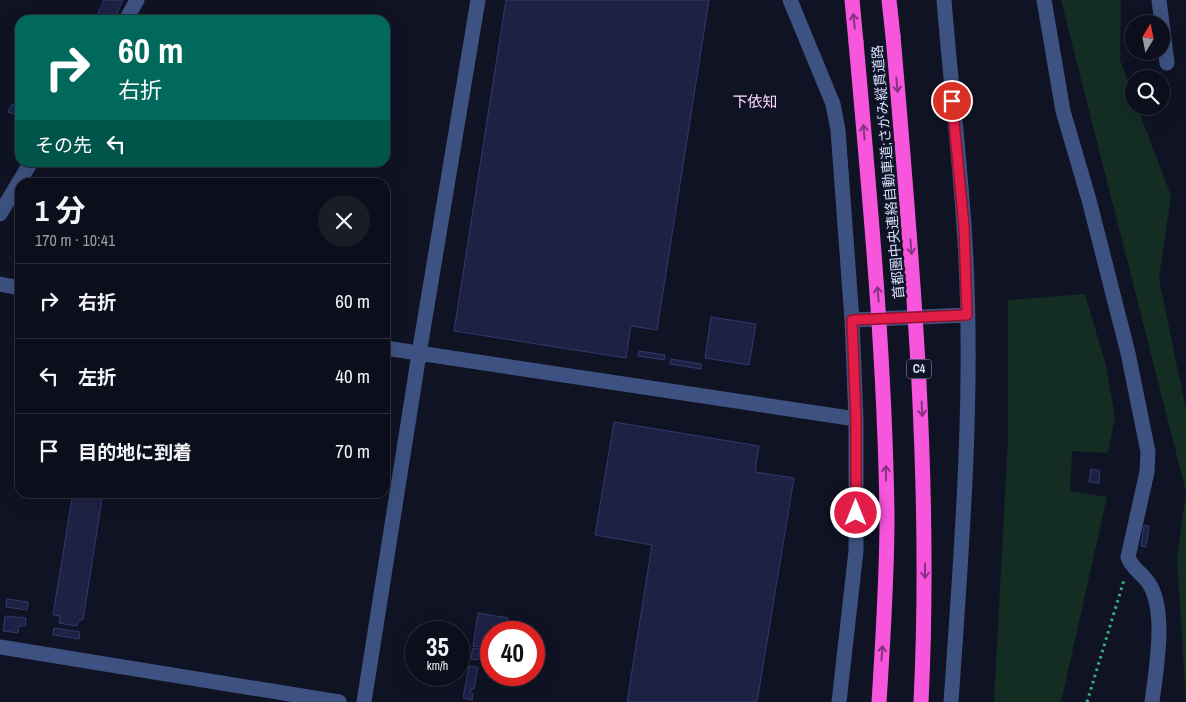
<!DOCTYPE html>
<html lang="ja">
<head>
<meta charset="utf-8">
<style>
	body { margin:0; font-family:"Archivo Narrow","Noto Sans JP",sans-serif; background:#1a1c28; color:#f1f3f6; height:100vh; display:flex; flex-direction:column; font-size:19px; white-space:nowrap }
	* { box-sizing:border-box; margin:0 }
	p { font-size:16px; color:#9a9ca3 }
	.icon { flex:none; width:28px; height:28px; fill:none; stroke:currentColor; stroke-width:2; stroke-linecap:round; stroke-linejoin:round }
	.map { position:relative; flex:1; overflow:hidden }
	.sheet { position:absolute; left:15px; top:178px; width:375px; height:320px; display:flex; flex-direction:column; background:#0c0e1b; border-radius:15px; box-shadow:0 5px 20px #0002,0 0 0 1px #2c2e3a }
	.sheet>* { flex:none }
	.top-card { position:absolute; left:15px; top:15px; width:375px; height:152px; border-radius:15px; box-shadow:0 5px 20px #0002,0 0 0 1px #2c2e3a; background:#00695c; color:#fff; overflow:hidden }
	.needle { width:32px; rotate:10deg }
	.fabs { position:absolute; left:1125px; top:15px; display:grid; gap:10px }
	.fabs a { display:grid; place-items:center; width:45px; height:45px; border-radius:50%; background:#0c0e1b; box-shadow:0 5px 20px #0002,0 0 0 1px #2c2e3a; font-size:25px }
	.speed { position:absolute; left:405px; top:621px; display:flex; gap:10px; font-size:25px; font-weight:700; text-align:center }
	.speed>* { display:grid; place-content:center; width:65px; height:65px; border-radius:50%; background:#0c0e1b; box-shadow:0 5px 20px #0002,0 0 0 1px #2c2e3a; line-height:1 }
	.speed small { font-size:12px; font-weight:400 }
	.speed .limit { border:8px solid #d22; background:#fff; color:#111 }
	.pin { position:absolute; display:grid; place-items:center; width:42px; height:42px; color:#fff; margin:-21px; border:2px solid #fff; border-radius:50%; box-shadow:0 1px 5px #0007 }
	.me { position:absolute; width:55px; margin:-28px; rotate:0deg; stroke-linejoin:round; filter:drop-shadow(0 0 4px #0008) }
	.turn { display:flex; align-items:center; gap:18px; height:105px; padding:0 20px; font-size:22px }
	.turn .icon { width:65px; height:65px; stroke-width:2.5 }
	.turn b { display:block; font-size:35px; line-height:42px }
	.then { display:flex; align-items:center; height:48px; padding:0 20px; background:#0003; gap:10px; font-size:19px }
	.round { display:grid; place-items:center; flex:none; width:52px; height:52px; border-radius:26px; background:#1a1c28 }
	.summary { display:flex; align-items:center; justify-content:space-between; height:85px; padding:0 20px }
	h1 { font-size:30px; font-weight:700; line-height:38px }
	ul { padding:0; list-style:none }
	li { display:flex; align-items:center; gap:15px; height:75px; padding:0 20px; border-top:1px solid #2c2e3a }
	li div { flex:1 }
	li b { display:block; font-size:19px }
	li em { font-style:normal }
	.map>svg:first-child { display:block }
</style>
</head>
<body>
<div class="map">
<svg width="1186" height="702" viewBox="0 0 1186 702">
	<rect width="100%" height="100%" fill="#101324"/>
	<!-- green -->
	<path fill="#132d23" d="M1061 0H1121L1120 60 1134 98V106H1137L1171 196 1159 279 1186 410V702L1177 558 1186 492Z
		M1085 294 1106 366 1115 417 1108 453 1072 451 1070 491 1107 497 1061 702H994L1008 438V300Z"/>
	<!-- building -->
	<path fill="#1d2244" stroke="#30396f" d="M104 0H123L114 20 96 18Z
		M506 0H709L657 330 631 326 626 358 454 331Z
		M12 104 18 107 14 114 8 112Z
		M711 317 756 324 749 365 705 358Z
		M639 351 665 355 664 360 638 356Z
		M671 359 701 364V369L670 364Z
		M614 422 759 446 755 472 794 478 757 702H627L652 545 595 535Z
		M1091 469 1100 471 1099 483 1089 482Z
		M73 492 103 493 83 620H79L77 626 59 623 60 616 53 615Z
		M1144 525 1149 526 1146 547 1141 546Z
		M7 599 28 602 27 610 6 607Z
		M478 613 508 618 506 632H491V638L483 637 482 647 473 646Z
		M5 616 26 618 25 626H19L18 633 3 631Z
		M54 628 80 632 79 639 53 635Z
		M473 648 480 649 478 660 471 659Z
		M469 666 478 667 474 689H471L470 693 473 694 472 700 463 698Z"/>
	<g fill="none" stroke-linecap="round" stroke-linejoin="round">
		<!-- path -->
		<path stroke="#35b07e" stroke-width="3" stroke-dasharray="2.5 4" stroke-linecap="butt" d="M1087 702 1124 580"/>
		<!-- minor -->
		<path stroke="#3d5280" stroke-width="15" d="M790 0 833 104 838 130 852 320 856 419V551L839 702
			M944 0C950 75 959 151 964 226 975 384 962 544 951 702
			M1044 0 1063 111 1089 200 1128 353 1148 452 1147 472 1128 557C1132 570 1145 574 1151 587 1166 616 1156 670 1152 702
			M1159 0 1167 63
			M126 20 137 0
			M0 214 31 162
			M0 284 20 288
			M852 320 967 315
			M385 348 856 419
			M0 647 339 702
			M364 702 419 354 478 0"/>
		<!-- highway -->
		<path stroke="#f755db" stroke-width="15" d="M852 0 856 42
			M889 0 893 36"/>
		<!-- highway-bridge -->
		<path stroke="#f755db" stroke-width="15" d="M893 36C912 258 932 479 921 702
			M856 42C870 200 885 358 887 517 887 579 883 640 879 702"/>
	</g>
	<!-- one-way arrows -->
	<defs><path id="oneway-shaft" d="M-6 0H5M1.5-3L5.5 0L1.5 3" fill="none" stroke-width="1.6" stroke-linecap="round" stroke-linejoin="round" transform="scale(1.25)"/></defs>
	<g stroke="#843480">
		<use href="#oneway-shaft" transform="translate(854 21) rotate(-96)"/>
		<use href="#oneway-shaft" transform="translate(897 85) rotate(85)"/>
		<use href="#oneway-shaft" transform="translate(864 132) rotate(-95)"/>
		<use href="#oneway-shaft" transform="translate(911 247) rotate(85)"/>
		<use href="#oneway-shaft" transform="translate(878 294) rotate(-95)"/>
		<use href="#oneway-shaft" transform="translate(922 409) rotate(87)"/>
		<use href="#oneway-shaft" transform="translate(886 473) rotate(-91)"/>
		<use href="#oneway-shaft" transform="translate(925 571) rotate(90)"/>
		<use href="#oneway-shaft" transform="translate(882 653) rotate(-86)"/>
	</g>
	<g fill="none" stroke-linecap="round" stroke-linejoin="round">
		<!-- route casing -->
		<g stroke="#92132f" stroke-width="12">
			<path id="route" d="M856 513V420L852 320 967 315 964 226 952 101"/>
		</g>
		<!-- route -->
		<use href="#route" stroke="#e11d48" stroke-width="9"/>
	</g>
	<g text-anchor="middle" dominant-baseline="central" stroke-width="5" stroke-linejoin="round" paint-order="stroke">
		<!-- shield labels -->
		<rect fill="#101324" stroke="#99a1bc" stroke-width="1" x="906.5" y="359.5" width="25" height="19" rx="4"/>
		<g font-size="12" font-weight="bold" fill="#d4defd">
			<text x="919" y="369">C4</text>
		</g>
		<!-- street labels -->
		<g font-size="14" fill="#d4defd" stroke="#101324">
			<text transform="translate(888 172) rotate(-95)">首都圏中央連絡自動車道;さがみ縦貫道路</text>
		</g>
		<!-- neighbourhood labels -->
		<g font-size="15" fill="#fdd6fc" stroke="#101324">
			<text x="755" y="101">下依知</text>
		</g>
	</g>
</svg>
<div class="fabs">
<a><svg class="needle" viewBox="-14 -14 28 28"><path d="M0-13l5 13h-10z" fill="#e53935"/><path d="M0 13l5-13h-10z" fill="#9a9ca3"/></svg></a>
<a><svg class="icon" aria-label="search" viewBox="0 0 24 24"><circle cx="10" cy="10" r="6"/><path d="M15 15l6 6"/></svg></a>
</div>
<div class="speed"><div>35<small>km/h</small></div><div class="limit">40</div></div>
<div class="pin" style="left:952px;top:101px;background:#d93025"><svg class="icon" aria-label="arrive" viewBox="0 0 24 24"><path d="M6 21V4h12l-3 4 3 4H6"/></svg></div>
<svg class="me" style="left:856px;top:513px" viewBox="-20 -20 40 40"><circle r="17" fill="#e11d48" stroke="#fff" stroke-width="3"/><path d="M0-11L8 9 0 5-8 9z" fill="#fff"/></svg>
<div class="top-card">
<div class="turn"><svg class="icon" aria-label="right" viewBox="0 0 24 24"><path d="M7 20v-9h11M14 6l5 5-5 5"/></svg><div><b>60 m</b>右折</div></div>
<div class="then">その先<svg class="icon" aria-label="left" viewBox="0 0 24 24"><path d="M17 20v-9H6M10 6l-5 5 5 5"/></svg></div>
</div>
<section class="sheet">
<div class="summary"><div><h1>1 分</h1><p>170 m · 10:41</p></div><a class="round"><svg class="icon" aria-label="close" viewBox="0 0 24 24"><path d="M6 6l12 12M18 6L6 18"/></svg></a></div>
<ul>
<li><svg class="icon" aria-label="right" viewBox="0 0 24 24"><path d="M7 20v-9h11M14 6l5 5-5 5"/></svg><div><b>右折</b></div><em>60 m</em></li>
<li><svg class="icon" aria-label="left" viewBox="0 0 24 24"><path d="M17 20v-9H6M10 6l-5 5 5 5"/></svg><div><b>左折</b></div><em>40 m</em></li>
<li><svg class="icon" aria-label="arrive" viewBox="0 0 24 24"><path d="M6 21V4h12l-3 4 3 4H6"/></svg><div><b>目的地に到着</b></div><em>70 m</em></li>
</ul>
</section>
</div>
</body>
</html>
